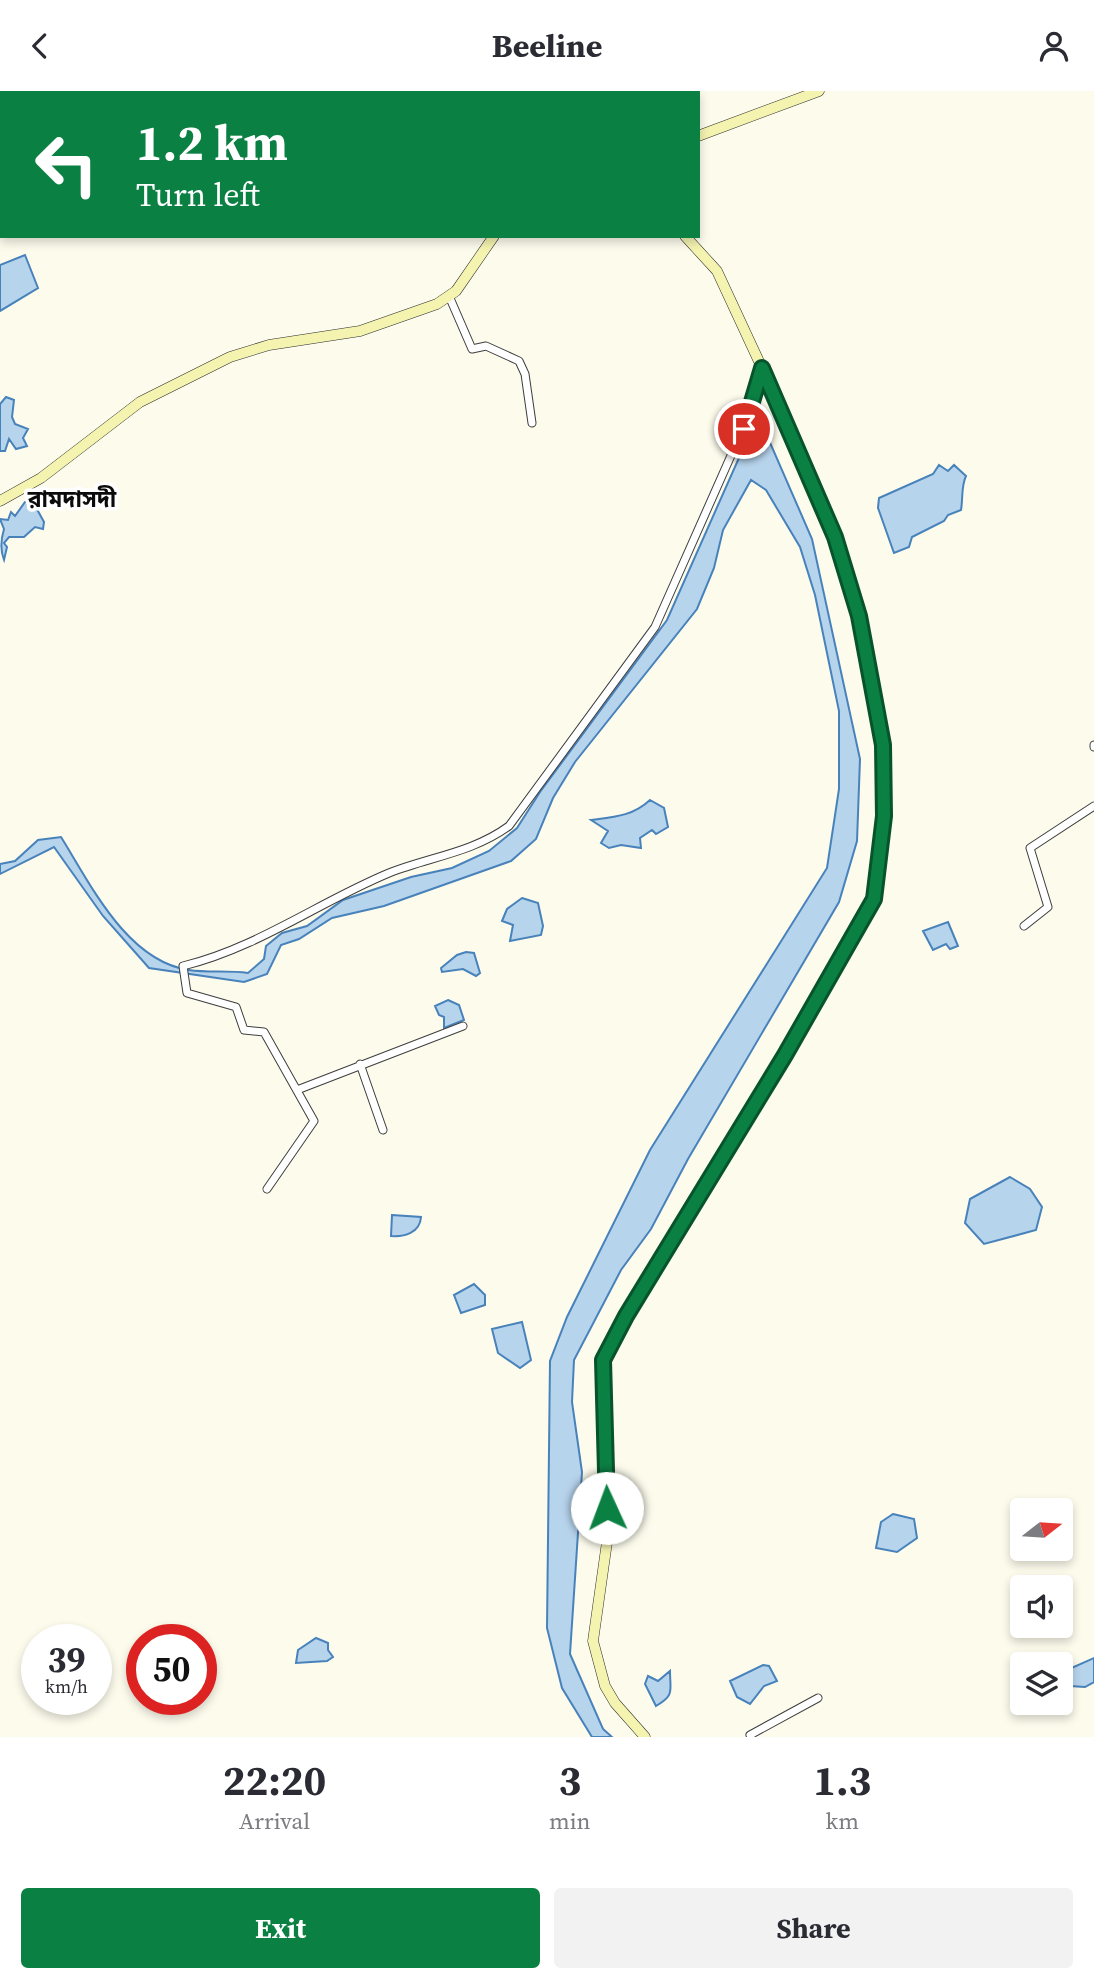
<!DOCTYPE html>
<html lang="en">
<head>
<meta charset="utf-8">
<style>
	body { margin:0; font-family:"Source Serif 4","Noto Sans Bengali",serif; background:#f2f2f3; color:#2b2b33; height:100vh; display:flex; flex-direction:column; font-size:26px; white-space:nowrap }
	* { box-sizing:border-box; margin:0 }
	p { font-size:23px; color:#7c7c81 }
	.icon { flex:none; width:38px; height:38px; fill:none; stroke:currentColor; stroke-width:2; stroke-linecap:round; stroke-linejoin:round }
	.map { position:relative; height:1646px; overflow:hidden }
	.panel { display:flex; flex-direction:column; background:#fff; flex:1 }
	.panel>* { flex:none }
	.hud { position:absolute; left:0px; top:0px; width:700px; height:147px; box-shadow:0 4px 10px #0003; background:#0b8043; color:#fff; overflow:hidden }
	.needle { width:46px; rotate:73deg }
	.tools { position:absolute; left:1010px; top:1407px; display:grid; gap:14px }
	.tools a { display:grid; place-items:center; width:63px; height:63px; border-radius:7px; background:#fff; box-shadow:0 4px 10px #0003; font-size:35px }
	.speed { position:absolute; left:21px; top:1533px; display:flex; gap:14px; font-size:35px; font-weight:700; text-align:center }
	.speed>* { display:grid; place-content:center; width:91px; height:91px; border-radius:50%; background:#fff; box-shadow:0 4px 10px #0003; line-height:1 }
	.speed small { font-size:18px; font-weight:400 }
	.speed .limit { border:10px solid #d22; background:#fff; color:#111 }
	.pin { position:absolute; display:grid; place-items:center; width:60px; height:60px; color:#fff; margin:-30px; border:4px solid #fff; border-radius:50%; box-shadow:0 2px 7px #0007 }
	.me { position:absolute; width:77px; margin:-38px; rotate:358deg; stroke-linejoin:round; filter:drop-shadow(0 0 5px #0008) }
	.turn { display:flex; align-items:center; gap:24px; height:147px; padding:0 21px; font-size:32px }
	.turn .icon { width:91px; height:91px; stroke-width:2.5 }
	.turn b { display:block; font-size:49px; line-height:60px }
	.eta { display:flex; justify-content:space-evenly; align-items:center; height:119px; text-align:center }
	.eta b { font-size:42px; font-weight:700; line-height:49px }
	.cta { display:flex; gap:14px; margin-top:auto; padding:14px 21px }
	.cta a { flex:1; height:80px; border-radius:7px; background:#0b8043; color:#fff; font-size:28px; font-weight:700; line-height:80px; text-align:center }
	.cta a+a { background:#f2f2f3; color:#2b2b33 }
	header { display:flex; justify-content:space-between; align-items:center; height:91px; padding:0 21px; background:#fff; font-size:32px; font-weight:700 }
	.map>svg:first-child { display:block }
</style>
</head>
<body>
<header><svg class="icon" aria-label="back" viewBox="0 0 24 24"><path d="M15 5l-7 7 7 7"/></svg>Beeline<svg class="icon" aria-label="person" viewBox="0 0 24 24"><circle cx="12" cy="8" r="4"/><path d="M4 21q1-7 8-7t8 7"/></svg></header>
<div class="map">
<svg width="1094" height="1646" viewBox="0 0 1094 1646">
	<rect width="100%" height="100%" fill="#fcfbec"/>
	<!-- water -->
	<path fill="#b7d4ed" stroke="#4882bb" stroke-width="2" d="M25 164 38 197 0 220V174Z
		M6 306 14 309 12 326 15 333 28 338 23 347 27 355 16 358 9 348 5 360H0V313Z
		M758 324 812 448 860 668 857 750 839 811 688 1068 651 1138 621 1179 574 1269 572 1311 582 1381 570 1563 603 1638 612 1646H592L562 1597 547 1537 550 1270 567 1226 650 1059 827 777 839 698V620L815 504 800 456 766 399 751 389 723 439 714 477 697 518 575 671 553 707 536 748 511 770 384 815 332 827 299 848 281 854 267 883 244 891 149 877 103 825 54 756 0 783V773L15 770 38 749 61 746C91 794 127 870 189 879 208 882 229 879 248 882L264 868 266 855 282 842 307 835 343 809 411 786 452 777 489 760 517 737 540 701 667 529Z
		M939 374 948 380 954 374 966 385C961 395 963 408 961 419L948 424 944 430 912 446 909 456 894 462 878 417 879 407 933 383Z
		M25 411H33L44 431 43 438 35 436 24 446H9L4 452 7 456 4 469C0 459 1 448 4 438L0 428 8 429 11 421 15 425Z
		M650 709 664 717 668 736 656 743 652 739 640 747 641 757 621 754 609 757 601 752 608 740 591 729C614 726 633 725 650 709Z
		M522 807 538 812 543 835 541 844 510 850 513 834 502 830 507 818Z
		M948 831 958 855 950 858 946 853 933 859 923 840Z
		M466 861 474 862 480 882 476 885 463 878 442 881 441 877 457 864Z
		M448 909 459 914 464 929 444 937V926L439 924 435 915Z
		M1010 1086 1030 1098 1042 1116 1036 1139 984 1153 965 1132 970 1108Z
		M392 1124 421 1126C420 1142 404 1146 391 1145Z
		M474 1193 485 1204V1214L461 1222 454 1204Z
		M522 1231 531 1269 520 1277 498 1262 492 1238Z
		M893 1423 914 1428 917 1447 897 1461 876 1457 881 1431Z
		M316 1547 328 1552V1559L333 1566 327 1570 296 1572 298 1559Z
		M1094 1567V1591L1085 1596 1070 1595 1065 1588 1067 1579Z
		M763 1574 769 1575 777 1590 764 1595 750 1613 737 1606 730 1590Z
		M670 1580C670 1600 675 1604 656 1615L645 1593 648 1585 658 1590Z"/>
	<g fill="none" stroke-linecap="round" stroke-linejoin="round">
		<!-- minor casing -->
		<g stroke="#3e3e3e" stroke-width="9">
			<path id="minor" d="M449 205 472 258 486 255 519 270 525 283 532 332
				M1094 654V656
				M1024 835 1048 816 1030 757 1094 715
				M360 973 383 1039
				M297 999 463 935
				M267 1098 314 1030 264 941 244 939 236 916 187 902 183 875C257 857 319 811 389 782 429 766 472 762 509 735L655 536 749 324 762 277
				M751 1646 750 1644 818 1607"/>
		</g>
		<!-- secondary casing -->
		<g stroke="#2d2d2d" stroke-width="11">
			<path id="secondary" d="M698 45 819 0
				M0 410 41 387 140 311 230 266 269 254 360 240 437 213 456 200 494 145
				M645 1646 615 1612 605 1595 593 1550 608 1444 603 1269 626 1225 867 825 874 808 884 725 883 654 859 525 835 446 762 277 717 180 685 145"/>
		</g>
		<!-- minor -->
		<use href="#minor" stroke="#fff" stroke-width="7"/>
		<!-- secondary -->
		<use href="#secondary" stroke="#f4f3b0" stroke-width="10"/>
	</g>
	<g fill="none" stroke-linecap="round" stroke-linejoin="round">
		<!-- route casing -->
		<g stroke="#07532c" stroke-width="18">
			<path id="route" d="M607 1417 603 1269 626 1225 785 964 874 808 884 725 883 654 859 525 835 446 762 277 744 338"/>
		</g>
		<!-- route -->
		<use href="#route" stroke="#0b8043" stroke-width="12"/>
	</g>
	<g text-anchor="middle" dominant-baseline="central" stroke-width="7" stroke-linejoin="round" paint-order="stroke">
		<!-- quarter labels -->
		<g font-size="23" font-weight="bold" fill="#0b0b0b" stroke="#fff">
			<text x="72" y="408">রামদাসদী</text>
		</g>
	</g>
</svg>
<div class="tools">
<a><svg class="needle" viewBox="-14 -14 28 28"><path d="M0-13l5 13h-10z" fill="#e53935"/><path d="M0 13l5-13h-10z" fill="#7c7c81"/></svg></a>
<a><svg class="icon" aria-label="sound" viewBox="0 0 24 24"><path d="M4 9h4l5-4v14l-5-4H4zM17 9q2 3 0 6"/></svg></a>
<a><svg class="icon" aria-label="layers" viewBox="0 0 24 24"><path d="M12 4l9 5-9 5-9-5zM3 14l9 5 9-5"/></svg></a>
</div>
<div class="speed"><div>39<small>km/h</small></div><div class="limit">50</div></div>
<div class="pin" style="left:744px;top:338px;background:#d93025"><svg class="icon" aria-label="arrive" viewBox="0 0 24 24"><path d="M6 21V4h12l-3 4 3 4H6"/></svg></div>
<svg class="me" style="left:607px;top:1417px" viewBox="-20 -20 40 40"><circle r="19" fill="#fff"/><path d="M0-13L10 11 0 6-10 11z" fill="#0b8043"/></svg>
<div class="hud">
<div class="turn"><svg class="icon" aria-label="left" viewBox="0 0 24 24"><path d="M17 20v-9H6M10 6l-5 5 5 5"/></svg><div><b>1.2 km</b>Turn left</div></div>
</div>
</div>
<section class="panel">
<div class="eta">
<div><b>22:20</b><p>Arrival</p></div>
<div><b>3</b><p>min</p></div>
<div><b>1.3</b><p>km</p></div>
</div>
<div class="cta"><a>Exit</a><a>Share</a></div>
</section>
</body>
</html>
